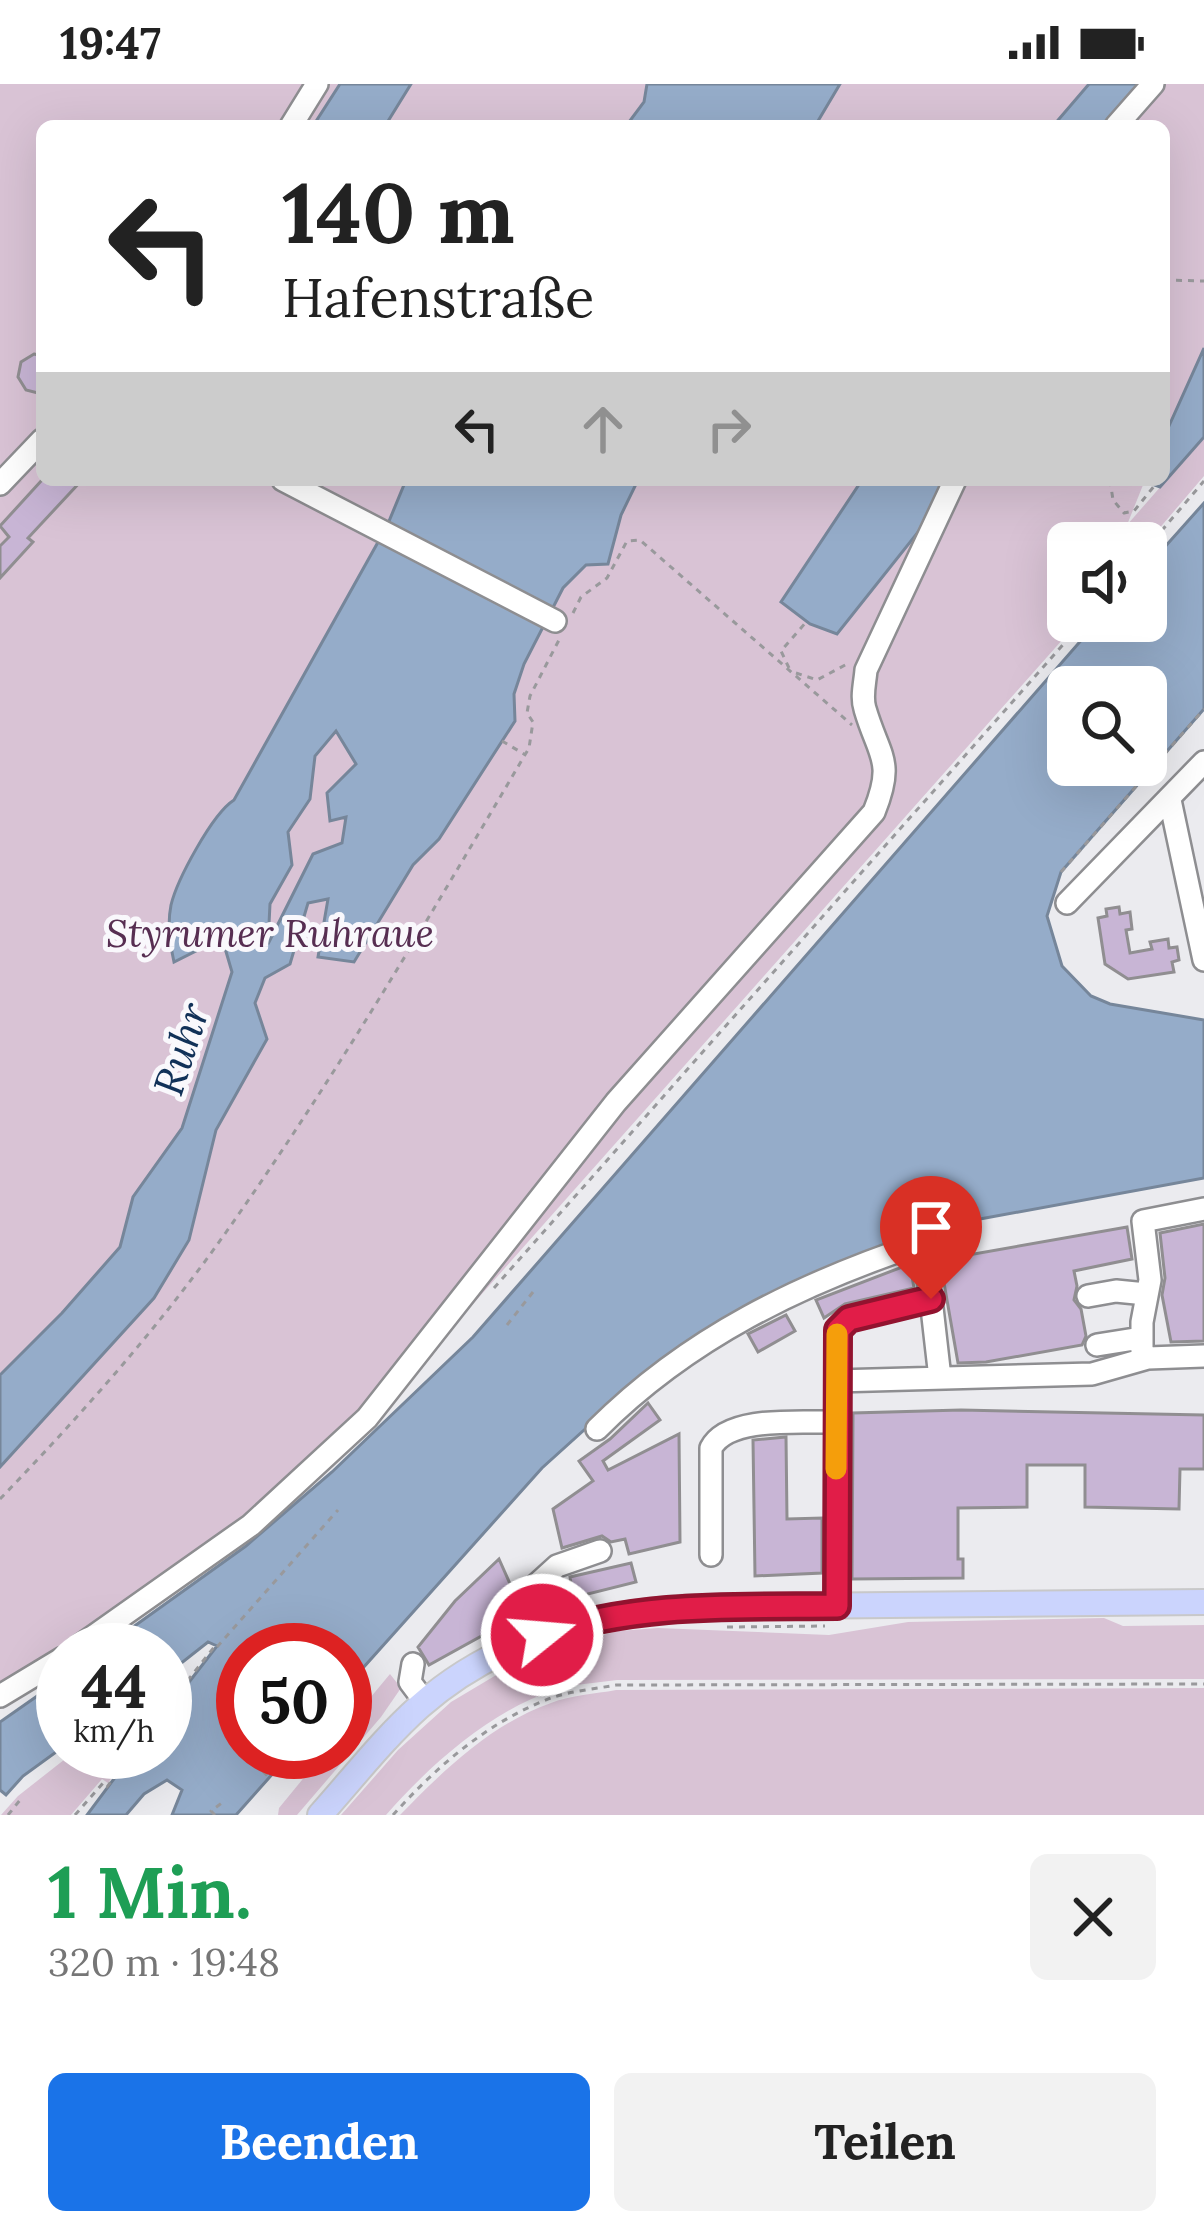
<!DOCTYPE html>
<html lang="de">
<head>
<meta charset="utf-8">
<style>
	body { margin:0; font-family:Lora,serif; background:#f2f2f2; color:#222; height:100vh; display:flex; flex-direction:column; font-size:45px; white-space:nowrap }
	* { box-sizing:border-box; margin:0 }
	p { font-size:39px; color:#767676 }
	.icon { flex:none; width:66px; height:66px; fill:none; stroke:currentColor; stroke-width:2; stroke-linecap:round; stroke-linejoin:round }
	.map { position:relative; height:1731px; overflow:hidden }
	.drawer { display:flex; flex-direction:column; background:#fff; flex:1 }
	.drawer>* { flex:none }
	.top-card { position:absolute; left:36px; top:36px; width:1134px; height:366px; border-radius:18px; box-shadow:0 12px 48px #0002; background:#fff; color:#222; overflow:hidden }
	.controls { position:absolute; left:1047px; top:438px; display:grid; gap:24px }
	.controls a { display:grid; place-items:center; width:120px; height:120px; border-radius:18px; background:#fff; box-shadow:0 12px 48px #0002; font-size:60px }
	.speed { position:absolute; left:36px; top:1539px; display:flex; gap:24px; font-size:60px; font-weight:700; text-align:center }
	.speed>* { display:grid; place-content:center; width:156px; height:156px; border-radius:50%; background:#fff; box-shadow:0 12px 48px #0002; line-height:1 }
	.speed small { font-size:30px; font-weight:400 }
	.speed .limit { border:18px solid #d22; background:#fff; color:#111 }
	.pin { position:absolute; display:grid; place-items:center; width:102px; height:102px; color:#fff; margin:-123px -51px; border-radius:50% 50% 50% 0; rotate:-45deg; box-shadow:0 0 12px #0007 }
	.pin .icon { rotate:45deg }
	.me { position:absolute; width:132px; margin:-66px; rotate:73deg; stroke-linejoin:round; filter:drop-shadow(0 0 9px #0008) }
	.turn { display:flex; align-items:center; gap:42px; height:252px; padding:0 48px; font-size:54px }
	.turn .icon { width:156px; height:156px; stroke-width:2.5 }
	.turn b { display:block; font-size:84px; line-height:102px }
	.lanes { display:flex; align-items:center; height:114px; padding:0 48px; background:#0003; justify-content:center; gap:60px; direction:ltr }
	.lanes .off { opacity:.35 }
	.round { display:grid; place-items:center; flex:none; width:126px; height:126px; border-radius:18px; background:#f2f2f2 }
	.head { display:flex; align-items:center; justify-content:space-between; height:204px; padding:0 48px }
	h1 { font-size:72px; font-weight:800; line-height:90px; color:#1e9e55 }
	.primary-button { display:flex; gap:24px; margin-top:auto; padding:24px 48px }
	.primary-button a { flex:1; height:138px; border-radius:18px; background:#1a73e8; color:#fff; font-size:48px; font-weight:800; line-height:138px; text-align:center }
	.primary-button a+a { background:#f2f2f2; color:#222 }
	.status { display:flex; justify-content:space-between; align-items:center; height:84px; padding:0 60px; background:#fff; direction:ltr }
	.status svg { height:33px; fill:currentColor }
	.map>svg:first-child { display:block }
</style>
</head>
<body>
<div class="status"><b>19:47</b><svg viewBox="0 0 49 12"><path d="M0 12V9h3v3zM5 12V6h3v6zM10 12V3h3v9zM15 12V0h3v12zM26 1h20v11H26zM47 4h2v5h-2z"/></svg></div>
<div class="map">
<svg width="1204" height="1731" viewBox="0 0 1204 1731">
	<rect width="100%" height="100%" fill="#ebebef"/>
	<!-- green -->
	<path fill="#d9c3d5" d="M0 0H340L313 42H42V396H862L782 517 810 540 837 550 938 423 950 396H1145L1127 441 1204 353V392L1146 460 1068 459V537H1079L457 1238 432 1272 394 1305 618 1023 865 750 887 714 889 698 844 759 610 1014 357 1336 249 1437 51 1577 0 1606Z
		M411 0H1089L1053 42H385Z
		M1139 0H1204V264L1164 353V42H1103Z
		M1104 1534 1123 1542 1204 1541V1595L617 1596C596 1599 572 1600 552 1607 489 1628 429 1682 386 1731H341L398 1666 451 1618 503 1587 563 1561 619 1547 658 1544 829 1551 908 1538Z
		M390 1590 401 1604 381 1633 297 1731H278L279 1724 325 1668H345V1644Z
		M1204 1604V1731H400C444 1686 491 1640 551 1619 571 1611 595 1610 616 1606Z
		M74 1668H129L108 1699 102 1695 71 1731H1L18 1712Z"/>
	<!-- water -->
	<path fill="#95acc9" stroke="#76869a" stroke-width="3" fill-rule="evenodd" d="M340 0H411L385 42H313Z
		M647 0H840L815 42H626L644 18Z
		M1089 0H1139L1103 42H1053Z
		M1204 264V353L1160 403 1144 397 1164 396V353Z
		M406 396H638L621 431 608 480 586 481 563 504 524 580 514 610 515 637 439 755 413 781 354 878 318 873 328 815 308 819 290 880 265 894 255 919 267 955 216 1046 189 1156 154 1214 0 1383V1291L62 1229 120 1163 133 1113 182 1044 232 888 222 854 174 878C170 859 167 841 171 821 177 796 212 730 234 716L387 442ZM336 647 356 680 327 709 330 737 346 733 342 759 313 770 268 860 270 820 292 781 288 748 310 715 315 672Z
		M862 396H950L938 423 837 550 810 540 781 518Z
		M1204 419V625L1061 788 1047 832 1062 882 1091 912 1110 920 1204 936V1094L980 1135 807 1194 665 1273 542 1384 345 1604V1566H243V1668H292L236 1731H172L182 1706 167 1696 144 1710 126 1731H87L134 1668H165V1629L217 1562 208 1558 165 1592V1566H101L246 1462 332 1388 473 1253 1098 537H1146V484ZM1068 603H1146V681H1068Z
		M63 1594V1663L23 1692 6 1711 0 1706V1638Z"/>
	<!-- building -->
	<path fill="#c8b5d5" stroke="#908e91" stroke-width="3" d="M34 270 42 272V310L26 306 18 293 21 278Z
		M42 396H82L28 454 33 458 0 494V462L9 453 0 442Z
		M1119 823 1120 830 1130 828 1132 845 1126 846 1130 869 1152 865 1150 858 1168 855 1169 864 1177 863 1179 876 1172 878 1174 888 1128 895 1105 880 1098 834 1107 832 1106 825Z
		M1204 1140V1257L1171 1258 1162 1211 1165 1194 1160 1149Z
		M1127 1143 1132 1175 1074 1187 1077 1202 1074 1216 1081 1225 1086 1252 1082 1261 986 1278 958 1279 940 1176Z
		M910 1180 914 1204 845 1220 824 1234 816 1216Z
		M786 1231 795 1247 758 1268 748 1250Z
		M648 1319 660 1336 603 1377 608 1386 679 1350 680 1458 629 1470 625 1455 611 1458 602 1452 562 1464 553 1425 593 1397 579 1377 610 1355Z
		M961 1326 1204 1331V1385H1180L1179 1425 1085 1423V1381H1027V1423L958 1424V1475H963V1494L852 1495 853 1329Z
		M786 1353 787 1435 822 1434V1489L755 1492 753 1356Z
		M499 1475 523 1529 429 1581 418 1563 455 1517Z
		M631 1479 636 1498 556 1518 553 1506 571 1499 570 1493Z"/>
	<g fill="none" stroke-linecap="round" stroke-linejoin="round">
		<!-- minor casing -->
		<g stroke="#8e8e91" stroke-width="26">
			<path id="minor" d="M291 42 317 0
				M1116 42 1153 0
				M283 396 555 537
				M0 400 42 356
				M1170 716 1204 876
				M1067 819 1204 678
				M1088 1212 1116 1207 1146 1210
				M1097 1261 1141 1254
				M1142 1275V1238L1150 1196 1143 1137 1204 1125
				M836 1297 1092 1290 1148 1274 1204 1272
				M597 1345C689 1253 800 1200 922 1159L931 1215
				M711 1471V1364C728 1331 802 1339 836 1338
				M837 1522 838 1246 849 1235 931 1215 940 1294
				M547 1550 534 1513 535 1502 557 1482 600 1467
				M74 1566 251 1441 367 1334 616 1018 874 728C895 676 879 673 865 625 861 613 865 599 866 586L955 396
				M413 1580 410 1598 425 1618
				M0 1612 63 1574"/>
		</g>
		<!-- major casing -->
		<g stroke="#c8c8c9" stroke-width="28">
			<path id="major" d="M320 1731C353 1694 384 1654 420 1622 496 1555 596 1528 695 1523L1204 1518"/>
		</g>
		<!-- path -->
		<path stroke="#99999c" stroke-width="3" stroke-dasharray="6 6" stroke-linecap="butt" d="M1164 196 1204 197
			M1110 396 1113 416 1124 429 1134 427 1155 401
			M1146 465 1204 397
			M573 529 581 513 607 494 627 457 640 456 852 641
			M789 584 781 567 807 537
			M796 589 817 596 847 580
			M502 657 524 670
			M1061 788 1204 625
			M494 1204 1084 537
			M507 1241 533 1208
			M0 1415C82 1330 161 1241 229 1144 338 989 433 827 529 664L533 638 527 629 530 612 560 554
			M727 1543 825 1542
			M217 1563 338 1426
			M165 1625 215 1562
			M269 1676 276 1668
			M254 1679 270 1694
			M8 1731 20 1716
			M75 1731 103 1699 107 1703 132 1668
			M215 1731 211 1727 223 1718
			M393 1731C437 1682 489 1637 551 1614 571 1607 595 1605 616 1601L1204 1600"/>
		<!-- minor -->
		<use href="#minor" stroke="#fff" stroke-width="21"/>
		<!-- major -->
		<use href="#major" stroke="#cbd4fd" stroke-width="24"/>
	</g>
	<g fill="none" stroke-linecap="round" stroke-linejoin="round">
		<!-- route casing -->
		<g stroke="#92132f" stroke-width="30">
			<path id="route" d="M542 1551C638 1518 736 1523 837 1522L838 1246 849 1235 931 1215"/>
		</g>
		<!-- route -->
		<use href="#route" stroke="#e11d48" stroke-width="21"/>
		<!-- slow -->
		<path stroke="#f59e0b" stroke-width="21" d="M836 1385 837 1250"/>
	</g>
	<g text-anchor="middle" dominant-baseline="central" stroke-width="10" stroke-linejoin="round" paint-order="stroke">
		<!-- park labels -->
		<g font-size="39" font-style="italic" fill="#572e52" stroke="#f9f8fc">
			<text x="270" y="849">Styrumer Ruhraue</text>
		</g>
		<!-- water labels -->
		<g font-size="42" font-style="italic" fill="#113158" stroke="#f9f8fc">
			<text transform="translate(181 965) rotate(-72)">Ruhr</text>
		</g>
	</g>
</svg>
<div class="controls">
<a><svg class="icon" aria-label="sound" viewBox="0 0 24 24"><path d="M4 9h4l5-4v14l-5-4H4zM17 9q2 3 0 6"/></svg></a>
<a><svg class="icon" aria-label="search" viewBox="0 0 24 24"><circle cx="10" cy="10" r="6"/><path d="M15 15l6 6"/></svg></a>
</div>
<div class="speed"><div>44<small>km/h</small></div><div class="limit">50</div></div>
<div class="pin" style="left:931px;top:1215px;background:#d93025"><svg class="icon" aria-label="arrive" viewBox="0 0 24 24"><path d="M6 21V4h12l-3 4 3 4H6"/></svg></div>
<svg class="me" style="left:542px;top:1551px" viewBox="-20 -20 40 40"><circle r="17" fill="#e11d48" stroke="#fff" stroke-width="3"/><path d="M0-11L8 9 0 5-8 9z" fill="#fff"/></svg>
<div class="top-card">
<div class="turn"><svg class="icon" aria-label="left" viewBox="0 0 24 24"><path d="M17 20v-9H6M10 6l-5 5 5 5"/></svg><div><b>140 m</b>Hafenstraße</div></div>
<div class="lanes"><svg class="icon" aria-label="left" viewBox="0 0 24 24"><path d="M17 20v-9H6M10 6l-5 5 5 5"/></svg><svg class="icon off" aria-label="ahead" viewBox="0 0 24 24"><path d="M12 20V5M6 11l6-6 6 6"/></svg><svg class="icon off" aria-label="right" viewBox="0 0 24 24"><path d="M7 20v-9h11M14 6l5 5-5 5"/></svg></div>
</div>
</div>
<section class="drawer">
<div class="head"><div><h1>1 Min.</h1><p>320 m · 19:48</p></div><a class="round"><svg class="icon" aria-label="close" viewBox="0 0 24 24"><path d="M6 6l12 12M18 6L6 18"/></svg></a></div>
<div class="primary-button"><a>Beenden</a><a>Teilen</a></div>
</section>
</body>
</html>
